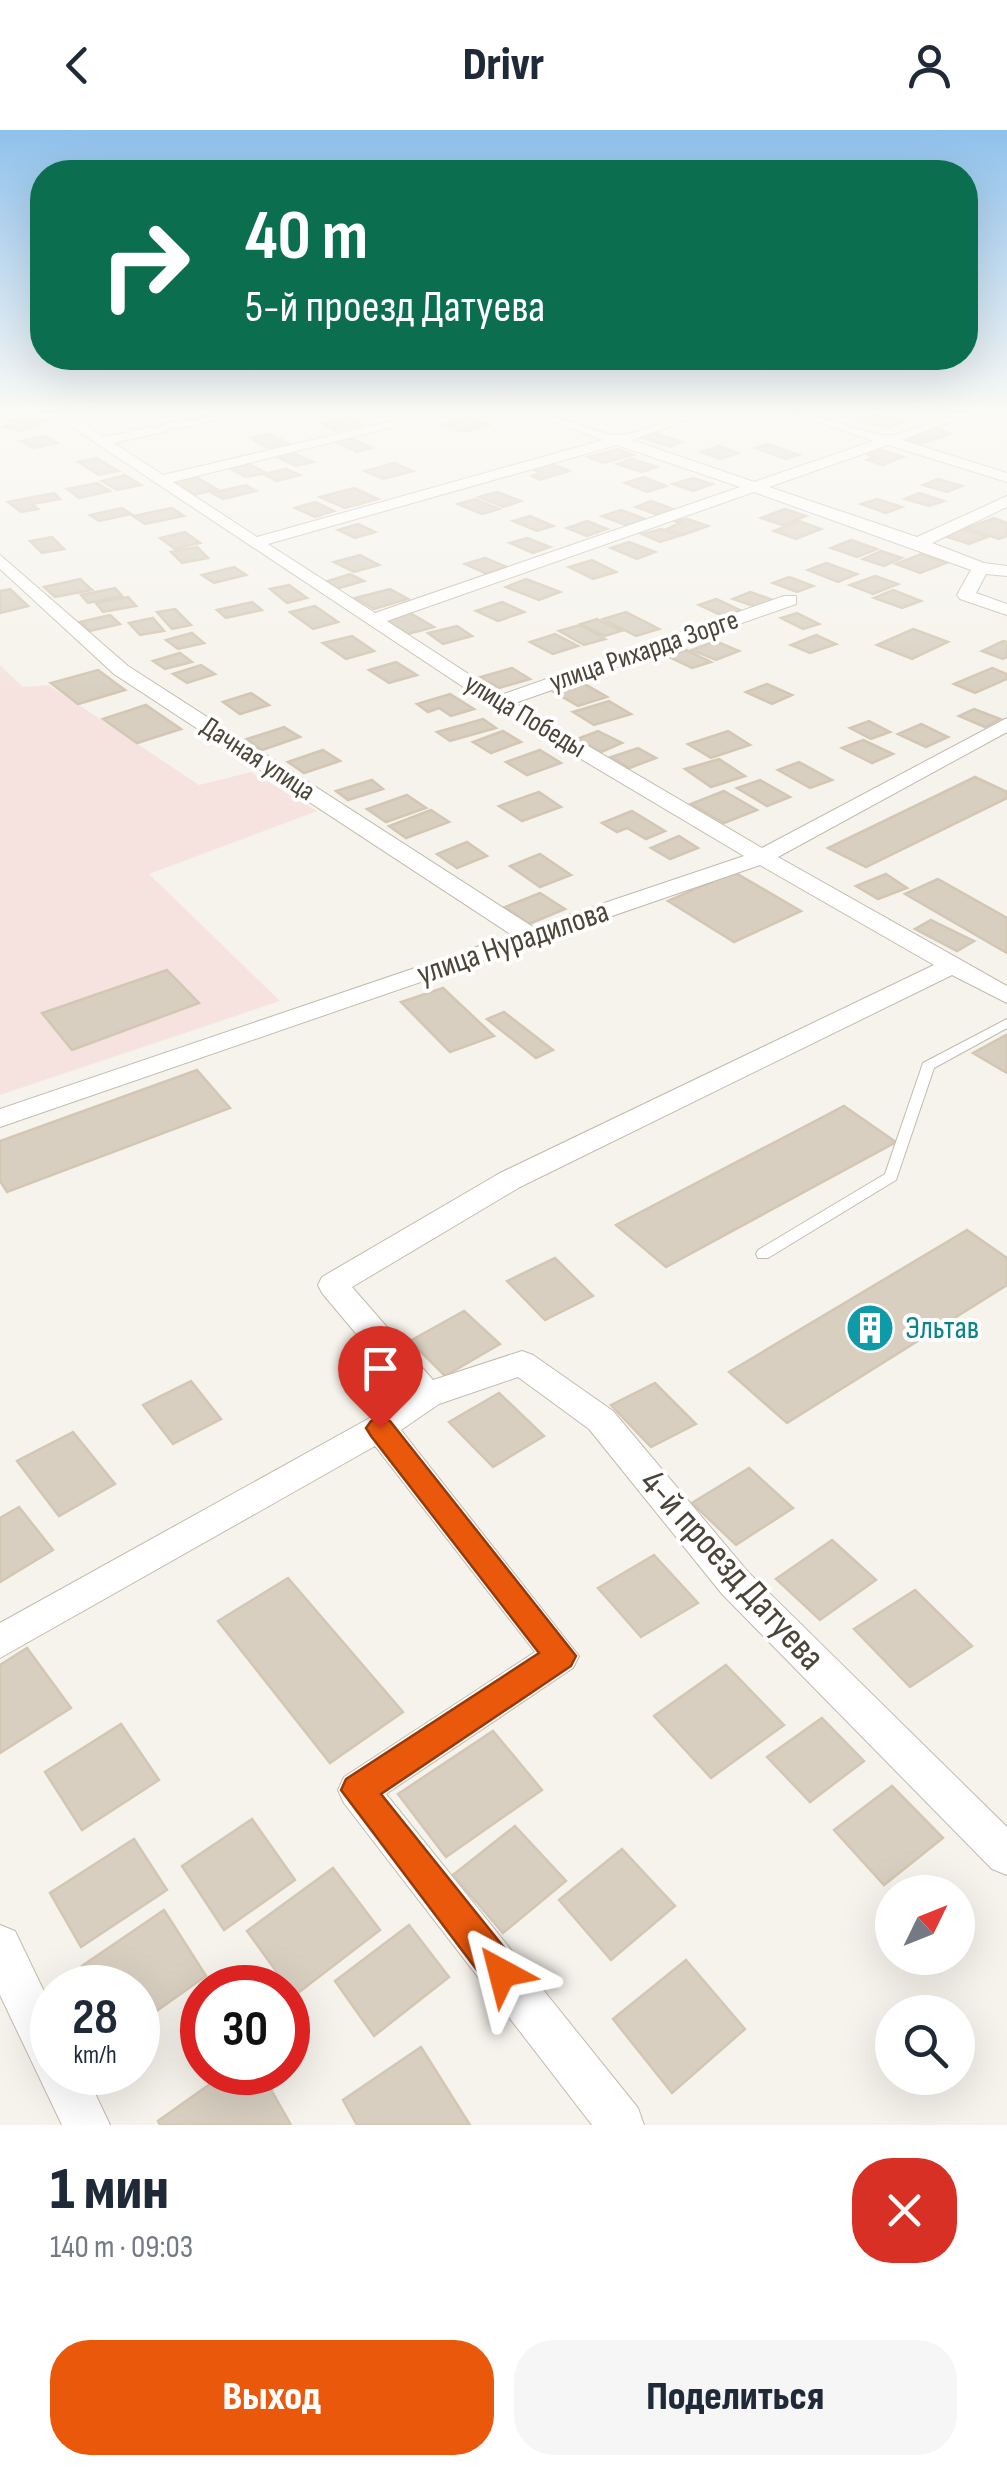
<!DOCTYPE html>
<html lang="ru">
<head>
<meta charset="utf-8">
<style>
	body { margin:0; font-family:"Sofia Sans Condensed",sans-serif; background:#f6f6f7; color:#1f2937; height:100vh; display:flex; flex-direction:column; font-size:38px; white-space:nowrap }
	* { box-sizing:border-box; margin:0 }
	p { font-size:32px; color:#747a83 }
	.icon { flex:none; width:55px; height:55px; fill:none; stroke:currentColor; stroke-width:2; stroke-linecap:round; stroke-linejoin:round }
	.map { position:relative; height:1995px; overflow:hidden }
	.drawer { display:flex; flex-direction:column; background:#fff; flex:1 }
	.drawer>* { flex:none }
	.banner { position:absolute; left:30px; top:30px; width:948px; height:210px; border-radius:40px; box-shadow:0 10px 40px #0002; background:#0b6e4f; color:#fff; overflow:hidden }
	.needle { width:65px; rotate:47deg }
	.controls { position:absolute; left:875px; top:1745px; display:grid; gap:20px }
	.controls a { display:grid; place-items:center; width:100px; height:100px; border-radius:50%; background:#fff; box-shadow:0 10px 40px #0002; font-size:50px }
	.speed { position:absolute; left:30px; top:1835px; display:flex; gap:20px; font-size:50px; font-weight:700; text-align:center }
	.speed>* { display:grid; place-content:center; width:130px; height:130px; border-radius:50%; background:#fff; box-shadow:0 10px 40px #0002; line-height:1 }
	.speed small { font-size:25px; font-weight:400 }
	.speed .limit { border:15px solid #d22; background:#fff; color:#111 }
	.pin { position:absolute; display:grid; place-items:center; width:85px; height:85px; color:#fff; margin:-102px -42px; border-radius:50% 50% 50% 0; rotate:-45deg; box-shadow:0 0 10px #0007 }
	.pin .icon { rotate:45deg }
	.me { position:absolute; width:110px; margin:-55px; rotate:322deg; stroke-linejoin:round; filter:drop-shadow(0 0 8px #0008) }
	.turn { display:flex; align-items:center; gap:35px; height:210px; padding:0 50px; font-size:45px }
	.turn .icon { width:130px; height:130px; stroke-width:2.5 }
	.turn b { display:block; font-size:70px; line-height:85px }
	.round { display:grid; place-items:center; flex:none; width:105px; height:105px; border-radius:40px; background:#f6f6f7 }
	.headline { display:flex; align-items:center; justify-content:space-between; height:170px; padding:0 50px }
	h1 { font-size:60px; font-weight:800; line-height:75px }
	.primary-button { display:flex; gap:20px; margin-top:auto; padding:20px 50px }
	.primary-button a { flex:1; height:115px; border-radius:40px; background:#ea580c; color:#fff; font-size:40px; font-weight:800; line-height:115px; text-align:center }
	.primary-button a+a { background:#f6f6f7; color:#1f2937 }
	header { display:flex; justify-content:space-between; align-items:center; height:130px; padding:0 50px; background:#fff; font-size:45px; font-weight:800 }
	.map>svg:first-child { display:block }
</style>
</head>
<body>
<header><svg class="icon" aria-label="back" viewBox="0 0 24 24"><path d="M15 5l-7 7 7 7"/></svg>Drivr<svg class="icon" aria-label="person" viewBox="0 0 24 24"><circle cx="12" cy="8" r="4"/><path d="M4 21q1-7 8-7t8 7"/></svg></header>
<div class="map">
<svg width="1007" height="1995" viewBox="0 0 1007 1995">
	<rect width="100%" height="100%" fill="#f6f3ec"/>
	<!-- medical -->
	<path fill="#f6e3e0" d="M0 535 23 557 49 555 199 655 251 642 317 681 149 744 280 871 0 965Z"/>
	<!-- building -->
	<path fill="#d8cfc1" stroke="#d3c7b4" stroke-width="2.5" d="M875 284 904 292 888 298 859 290Z
		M469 287 489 295 463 302 444 294Z
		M348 288 362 295 336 301 322 293Z
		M29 289 45 293 21 301 4 297Z
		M934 298 951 304 920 314 903 309Z
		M654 303 682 312 670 317 641 307Z
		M270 304 289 314 270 319 251 308Z
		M45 306 57 313 33 318 21 311Z
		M351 308 372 318 357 322 336 312Z
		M767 314 799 325 786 329 755 318Z
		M719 316 738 323 720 329 701 322Z
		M618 319 633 325 603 333 588 327Z
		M877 319 903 327 883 335 867 330 875 327 864 323Z
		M293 323 313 332 296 336 277 327Z
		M97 328 118 341 99 345 78 332Z
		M632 329 657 337 642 342 617 334Z
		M394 333 413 341 383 349 365 341Z
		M550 333 569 341 540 350 532 346 541 343 532 339Z
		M249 334 266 343 246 347 229 338Z
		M286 339 300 345 277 351 263 344Z
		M125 345 141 355 117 360 102 351Z
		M194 346 217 359 194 365 172 351Z
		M644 347 666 356 647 362 625 353Z
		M693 348 712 354 693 361 673 354Z
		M938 349 962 356 947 362 923 355Z
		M97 353 110 361 79 368 67 359Z
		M246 355 256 361 223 369 212 363Z
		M354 358 378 369 345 378 320 367Z
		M497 362 521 371 503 377 479 367Z
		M54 363 60 369 32 374 38 379 21 382 8 372Z
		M919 363 944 371 929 376 905 369Z
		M475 369 499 379 482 384 458 374Z
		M877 369 902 377 886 383 861 374Z
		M651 371 673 379 658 385 636 377Z
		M315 372 334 381 315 387 295 378Z
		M122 378 131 384 99 391 90 385Z
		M172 378 184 386 145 394 133 386Z
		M785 379 806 386 782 395 761 388Z
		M621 380 647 390 628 396 602 386Z
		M530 386 553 396 537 401 513 391Z
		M994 388 1007 393V406L999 409 967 398Z
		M687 389 708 396 683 405 667 399 680 393 675 391Z
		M587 391 607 399 587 406 567 398Z
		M799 391 821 399 796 409 774 401Z
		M358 394 375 402 355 408 338 400Z
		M661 399 679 406 660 412 642 404Z
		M962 399 987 407 969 414 944 406Z
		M185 402 200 413 175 419 160 408Z
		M52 407 64 419 42 423 30 411Z
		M527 408 550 417 533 423 510 413Z
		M851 410 877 419 857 427 831 418Z
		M629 412 655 422 637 429 611 418Z
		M197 417 208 428 182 433 171 422Z
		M881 421 902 428 884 436 863 429Z
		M921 424 946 433 920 443 896 434Z
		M360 425 379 435 354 442 334 432Z
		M485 428 507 437 487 444 465 434Z
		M592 430 616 442 593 449 569 437Z
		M826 433 857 444 838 452 808 440Z
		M234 437 246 445 214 453 202 445Z
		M350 444 364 451 336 459 322 453Z
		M875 446 898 454 873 464 850 455Z
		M789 447 813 456 797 462 773 453Z
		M80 449 92 460 55 467 44 457Z
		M526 449 560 462 539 470 506 457Z
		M289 455 307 468 287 473 270 459Z
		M115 458 122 466 88 473 81 465Z
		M10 459 28 476 0 483V461Z
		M390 459 408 469 374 479 355 468Z
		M893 460 921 471 902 478 874 468Z
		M750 462 773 470 756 477 733 469Z
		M128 467 136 476 103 482 96 473Z
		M716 469 742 481 725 487 699 475Z
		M252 472 262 480 226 488 217 480Z
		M502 472 524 482 498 491 476 481Z
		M315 476 338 492 313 499 290 482Z
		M175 479 191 495 172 499 157 482Z
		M626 482 659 499 636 506 603 489Z
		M410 483 434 497 408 504 384 490Z
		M797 483 819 494 803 499 781 488Z
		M110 485 120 494 90 501 80 492Z
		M153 488 164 501 140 505 129 493Z
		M597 489 621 501 605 506 581 494Z
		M580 495 605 509 584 515 559 501Z
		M457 496 472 506 443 514 428 503Z
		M913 499 948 512 912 529 877 515Z
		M192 503 204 513 178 519 166 510Z
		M555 504 578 516 553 524 530 512Z
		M816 505 836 514 810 523 791 515Z
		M352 506 374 521 346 529 323 513Z
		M715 511 739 521 716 530 692 520Z
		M1003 511 1007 512V527L1003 529 982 521Z
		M686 520 711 532 692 538 667 526Z
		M180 523 192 532 165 539 153 531Z
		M396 532 417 545 389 553 369 540Z
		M201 535 215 544 187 553 173 544Z
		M512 538 530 549 499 558 481 547Z
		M992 538 1007 544V549L975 563 954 554Z
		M98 540 125 560 78 574 51 553Z
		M583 553 607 567 578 576 554 562Z
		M767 554 792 565 772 574 746 562Z
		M251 563 269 575 240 584 223 572Z
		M450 564 474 579 451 586 439 578 428 582 417 574Z
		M609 571 631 584 594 595 573 582Z
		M146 575 181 599 137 613 103 589Z
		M974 579 1000 589 985 597 959 586Z
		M483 589 496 598 450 611 437 602Z
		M869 591 890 602 871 609 850 598Z
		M921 594 948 607 926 617 898 604Z
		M284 597 300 607 262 620 247 609Z
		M503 601 521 612 491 623 473 612Z
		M598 601 622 613 601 622 577 609Z
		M728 601 750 615 711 628 688 614Z
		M863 610 893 624 872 633 842 618Z
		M638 618 656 628 629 638 611 627Z
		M323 620 340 631 304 643 288 632Z
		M540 620 561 633 527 645 506 632Z
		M719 629 745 646 711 657 685 639Z
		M799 632 832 650 810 658 778 640Z
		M975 647 1007 662V668L866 737 828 718Z
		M372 650 383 659 348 670 336 661Z
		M760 650 790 667 767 676 737 658Z
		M724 661 757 680 724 693 691 674Z
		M539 662 561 677 522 691 499 676Z
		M407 665 426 678 386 692 367 679Z
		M431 680 449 692 406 708 389 696Z
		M632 681 665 701 646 709 627 698 617 702 602 693Z
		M679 706 698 718 670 729 651 718Z
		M467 712 487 726 457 738 437 724Z
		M540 724 571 745 540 757 510 736Z
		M734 742 801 781 734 812 668 771Z
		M886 744 907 758 878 769 856 756Z
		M938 749 1007 788V823L905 764Z
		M540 763 565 779 529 794 505 777Z
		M931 790 974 811 957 821 915 799Z
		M167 840 199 873 72 920 42 883Z
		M443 858 494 906 450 922 401 872Z
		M504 882 553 920 536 928 487 889Z
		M1006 905 1007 906V943L973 923Z
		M197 940 230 978 7 1062 0 1051V1011Z
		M844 976 896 1012 666 1137 616 1095Z
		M967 1100 1007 1128V1155L787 1293 729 1242Z
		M555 1128 593 1166 545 1190 507 1151Z
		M464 1181 500 1214 445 1246 410 1211Z
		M191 1251 221 1289 173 1314 143 1275Z
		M655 1253 696 1294 651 1317 611 1275Z
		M499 1263 544 1306 493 1337 449 1292Z
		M73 1302 115 1354 59 1386 17 1331Z
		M749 1338 793 1378 736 1415 692 1373Z
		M19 1377 53 1420 0 1452V1388Z
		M832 1410 876 1450 820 1490 776 1449Z
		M654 1425 698 1473 641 1507 598 1458Z
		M288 1448 403 1582 330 1633 218 1491Z
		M915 1460 972 1516 910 1557 854 1499Z
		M27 1518 71 1578 0 1623V1535Z
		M726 1535 784 1595 711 1648 654 1586Z
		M822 1588 864 1631 810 1672 767 1627Z
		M121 1594 159 1650 82 1700 45 1642Z
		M493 1601 542 1660 446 1727 398 1664Z
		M892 1656 943 1708 884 1755 834 1700Z
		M252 1689 295 1750 224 1800 182 1736Z
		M515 1696 566 1751 503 1803 453 1745Z
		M134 1709 167 1760 81 1817 50 1763Z
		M622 1719 675 1776 611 1830 559 1770Z
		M333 1738 380 1800 294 1866 247 1801Z
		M164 1780 206 1846 138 1894V1858H94L82 1836Z
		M409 1795 449 1847 374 1906 335 1851Z
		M686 1830 745 1899 672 1963 613 1889Z
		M421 1917 470 1995H357L343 1970Z
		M227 1942H261L291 1995H160L158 1991Z"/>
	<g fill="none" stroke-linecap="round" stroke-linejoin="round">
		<!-- lane casing -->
		<g stroke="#c2bbae" stroke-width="2">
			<path id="lane" d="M1007 889V898L934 938 896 1050 768 1128H758L756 1124 758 1120 885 1044 923 933Z"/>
		</g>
		<!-- street casing -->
		<g stroke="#c2bbae" stroke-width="2">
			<path id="street" d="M10 283H29L0 297V288Z
				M51 283H68L104 307 217 283H246L114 313 163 345 397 290V296L173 352 257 407 603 310 531 283C562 283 586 301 615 305 636 307 677 283 707 283L632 310 754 352 873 311 792 283C825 283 852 300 883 305 903 308 945 283 974 283L902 310 1007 343V352L888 315 769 357 917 407 1007 366V377L932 413 984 433 1007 436V446L986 444 976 463 1007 474V485L960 469 957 465 971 440 754 362 387 491 501 565 784 466H796V474L515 573 762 718 1007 588V602L778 727 1007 856V873L952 845 520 1057 352 1157 433 1250 522 1221 533 1225 613 1281 748 1442 1007 1697V1745L992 1739 722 1464 589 1299 518 1247 439 1274 401 1300 579 1526 573 1538 386 1664 638 1978 644 1995H592L344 1673 338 1660 344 1647 535 1522 375 1316 0 1528V1493L368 1289 406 1263 322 1163 318 1155 322 1147 500 1043 934 835 760 735 0 997V979L512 805 114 544 0 439V425L128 536 533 797 744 726 492 576ZM617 315 740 357 375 483 268 414Z
				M0 1795 15 1801 52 1878V1942H85L110 1995H62L0 1865Z"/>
		</g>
		<!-- lane -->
		<use href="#lane" fill="#fff" fill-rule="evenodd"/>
		<!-- street -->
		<use href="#street" fill="#fff" fill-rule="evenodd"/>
	</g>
	<!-- sky -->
	<linearGradient id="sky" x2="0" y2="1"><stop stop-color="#8fc1ec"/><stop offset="0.5" stop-color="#fbfaf6"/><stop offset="1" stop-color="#fbfaf6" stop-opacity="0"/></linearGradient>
	<rect width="1007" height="563" fill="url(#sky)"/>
	<!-- route -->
	<path fill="#ea580c" stroke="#983908" stroke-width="2.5" d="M380 1288 390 1291 576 1526 571 1536 381 1664 514 1830 520 1843 514 1856 502 1861 489 1856 341 1660 346 1649 539 1523 371 1306 366 1298 371 1291Z"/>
	<!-- icons -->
	<defs>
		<g id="building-disc" transform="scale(2.5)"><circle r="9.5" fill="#0f9aa8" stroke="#fff"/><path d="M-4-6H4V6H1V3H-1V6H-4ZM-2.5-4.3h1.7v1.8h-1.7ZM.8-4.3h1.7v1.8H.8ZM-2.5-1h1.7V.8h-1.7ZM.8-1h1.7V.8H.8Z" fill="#fff"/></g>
	</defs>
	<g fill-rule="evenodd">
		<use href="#building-disc" x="870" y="1198"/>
	</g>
	<g text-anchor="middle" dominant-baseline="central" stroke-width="8" stroke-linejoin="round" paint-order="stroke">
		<!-- far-street labels -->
		<g font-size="28" fill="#4b4439" stroke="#fff">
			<text transform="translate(644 521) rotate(-19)">улица Рихарда Зорге</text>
			<text transform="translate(525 586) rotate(31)">улица Победы</text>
			<text transform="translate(258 629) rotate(33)">Дачная улица</text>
		</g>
		<!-- street labels -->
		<g font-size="32" fill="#4b4439" stroke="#fff">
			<text transform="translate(513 813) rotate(-19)">улица Нурадилова</text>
		</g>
		<!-- culture labels -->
		<g font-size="32" fill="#0d838f" stroke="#fff" text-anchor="start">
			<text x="905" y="1198">Эльтав</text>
		</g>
		<!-- near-street labels -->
		<g font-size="38" fill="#4b4439" stroke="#fff">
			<text transform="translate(732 1440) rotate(48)">4-й проезд Датуева</text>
		</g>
	</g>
</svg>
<div class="controls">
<a><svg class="needle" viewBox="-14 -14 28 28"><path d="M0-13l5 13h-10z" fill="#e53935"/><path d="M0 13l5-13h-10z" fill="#747a83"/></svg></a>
<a><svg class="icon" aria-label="search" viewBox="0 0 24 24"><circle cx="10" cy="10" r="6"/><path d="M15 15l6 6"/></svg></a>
</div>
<div class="speed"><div>28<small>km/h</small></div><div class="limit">30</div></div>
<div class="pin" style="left:380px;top:1298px;background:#d93025"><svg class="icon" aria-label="arrive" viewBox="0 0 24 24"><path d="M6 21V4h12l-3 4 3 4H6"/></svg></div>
<svg class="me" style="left:502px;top:1843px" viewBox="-20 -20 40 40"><path d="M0-17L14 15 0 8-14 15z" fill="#ea580c" stroke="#fff" stroke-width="4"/></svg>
<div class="banner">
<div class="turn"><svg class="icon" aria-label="right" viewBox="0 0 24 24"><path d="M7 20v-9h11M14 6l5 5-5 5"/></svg><div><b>40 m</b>5-й проезд Датуева</div></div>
</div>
</div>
<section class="drawer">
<div class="headline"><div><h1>1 мин</h1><p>140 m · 09:03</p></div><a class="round" style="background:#d93025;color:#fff"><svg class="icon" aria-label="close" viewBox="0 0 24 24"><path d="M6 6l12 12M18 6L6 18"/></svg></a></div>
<div class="primary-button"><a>Выход</a><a>Поделиться</a></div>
</section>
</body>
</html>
